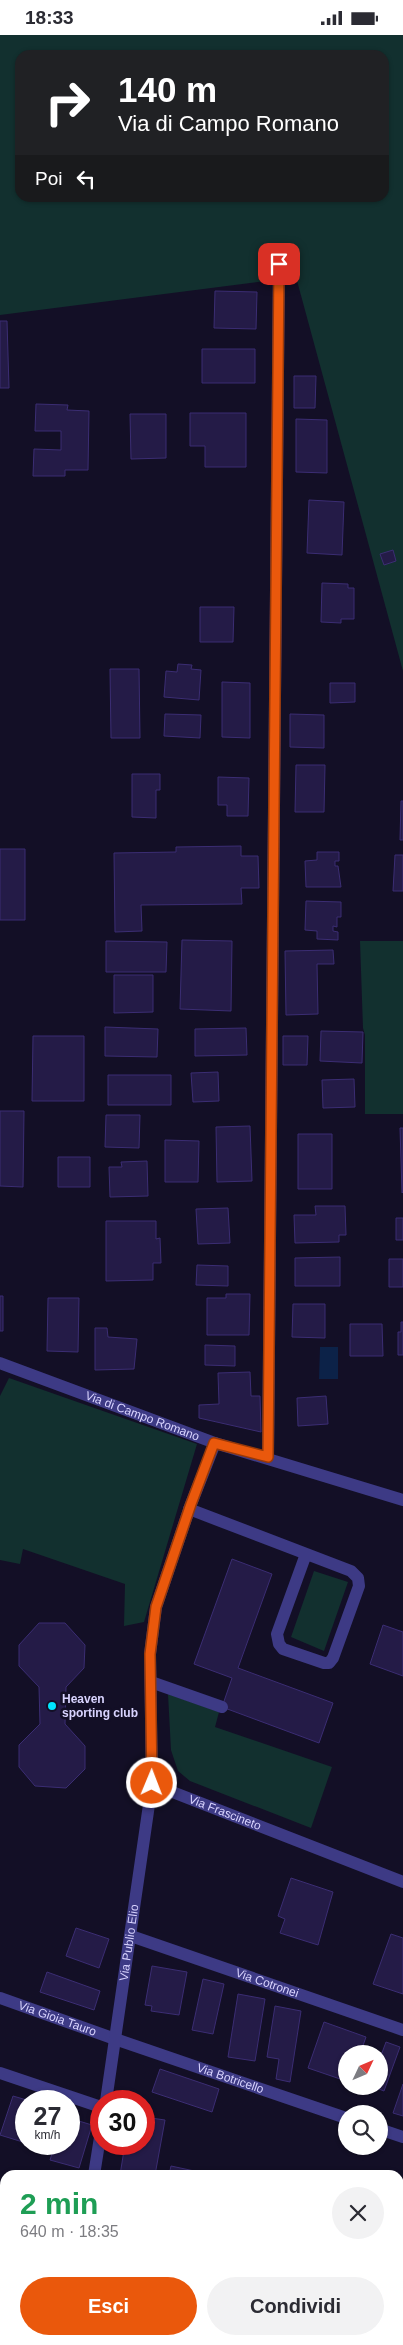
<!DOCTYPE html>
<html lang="it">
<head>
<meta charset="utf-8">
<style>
	body { margin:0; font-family:Helvetica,sans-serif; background:#f2f2f3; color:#2b2b33; height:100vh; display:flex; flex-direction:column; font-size:19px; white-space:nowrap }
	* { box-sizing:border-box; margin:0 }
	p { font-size:16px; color:#7c7c81 }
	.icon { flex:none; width:28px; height:28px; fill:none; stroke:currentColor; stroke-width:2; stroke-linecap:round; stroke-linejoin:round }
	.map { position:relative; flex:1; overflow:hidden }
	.details { position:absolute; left:0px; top:2135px; width:404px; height:175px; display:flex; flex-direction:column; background:#fff; border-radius:15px 15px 0 0; box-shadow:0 1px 4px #0004 }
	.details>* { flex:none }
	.guide { position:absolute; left:15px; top:15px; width:374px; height:152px; border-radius:15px; box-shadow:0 1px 4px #0004; background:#202124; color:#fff; overflow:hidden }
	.needle { width:32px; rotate:46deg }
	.buttons { position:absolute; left:338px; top:2010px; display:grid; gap:10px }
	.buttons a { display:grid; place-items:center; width:50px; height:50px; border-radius:50%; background:#fff; box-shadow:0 1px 4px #0004; font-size:25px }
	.speed { position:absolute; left:15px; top:2055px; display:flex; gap:10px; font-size:25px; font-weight:700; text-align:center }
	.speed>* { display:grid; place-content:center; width:65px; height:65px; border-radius:50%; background:#fff; box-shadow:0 1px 4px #0004; line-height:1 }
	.speed small { font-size:12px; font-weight:400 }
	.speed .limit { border:8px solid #d22; background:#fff; color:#111 }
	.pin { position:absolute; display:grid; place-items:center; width:42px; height:42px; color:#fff; margin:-21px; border-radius:10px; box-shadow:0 2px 8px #0006 }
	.me { position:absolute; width:55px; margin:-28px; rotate:1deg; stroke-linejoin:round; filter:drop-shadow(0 0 4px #0008) }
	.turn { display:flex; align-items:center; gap:18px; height:105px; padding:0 20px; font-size:22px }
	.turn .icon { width:65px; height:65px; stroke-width:2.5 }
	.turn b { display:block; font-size:35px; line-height:42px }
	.then { display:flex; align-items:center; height:48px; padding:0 20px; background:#0003; gap:10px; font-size:19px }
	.round { display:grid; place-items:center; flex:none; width:52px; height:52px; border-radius:26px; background:#f2f2f3 }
	.headline { display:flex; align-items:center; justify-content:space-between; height:85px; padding:0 20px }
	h1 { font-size:30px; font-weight:700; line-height:38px; color:#1e9e55 }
	.action { display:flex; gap:10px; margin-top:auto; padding:10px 20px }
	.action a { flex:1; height:58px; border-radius:30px; background:#ea580c; color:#fff; font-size:20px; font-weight:700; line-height:58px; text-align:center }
	.action a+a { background:#f2f2f3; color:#2b2b33 }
	.status { display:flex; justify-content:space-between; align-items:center; height:35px; padding:0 25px; background:#fff; direction:ltr }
	.status svg { height:14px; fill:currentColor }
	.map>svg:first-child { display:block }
</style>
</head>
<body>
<div class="status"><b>18:33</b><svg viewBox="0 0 49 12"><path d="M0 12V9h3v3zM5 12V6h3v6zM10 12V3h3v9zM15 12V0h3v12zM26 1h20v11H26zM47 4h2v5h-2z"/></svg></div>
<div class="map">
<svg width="403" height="2310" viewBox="0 0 403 2310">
	<rect width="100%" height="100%" fill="#130f26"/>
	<!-- green -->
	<path fill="#12302f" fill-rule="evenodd" d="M0 0H403V636L296 242 0 280ZM20 20H384V162H20Z
		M360 906H403V1079H365V1000L363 993Z
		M9 1343 197 1409 144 1587 124 1591 125 1549 23 1514 20 1529 0 1525V1361Z
		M314 1536 348 1547 324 1616 291 1602Z
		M168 1659 219 1677 215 1692 332 1732 311 1793 190 1746 178 1736 171 1715Z"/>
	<!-- water -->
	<path fill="#0c2248" d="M320 1312H338V1344H319Z"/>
	<!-- building -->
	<path fill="#241b47" stroke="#3b2d73" d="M215 256 257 257 256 294 214 293Z
		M0 286H7L9 353H0Z
		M202 314H255V348H202Z
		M294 341H316L315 373H294Z
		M36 369 68 370 67 375 89 376 88 435H65V441H33L34 414 61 415V396H35Z
		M190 378H246V432H205V411H190Z
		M130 379H166V423L131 424Z
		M296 384 327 385V438L296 437Z
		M309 465 344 467 342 520 307 518Z
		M393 515 396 526 384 530 380 519Z
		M322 548 348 549V553H354V584H341V588L321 587Z
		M200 572H234L233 607H200Z
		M178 629 192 630 191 634 201 635 199 665 164 662 166 636 177 637Z
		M110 634H139L140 703H111Z
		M222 647 250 648V703L222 702Z
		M330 648H355V667L330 668Z
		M165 679 201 680 200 703 164 701Z
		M290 679 324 680V713L290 712Z
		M296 730H325L324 777H295Z
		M132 739H160V755H156V783L132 782Z
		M218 742 249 743 248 781H227V770H218Z
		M401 766H403V805H400Z
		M241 811V821H258L259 853H241L242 869 141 870 142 896 115 897 114 818 176 817V812Z
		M0 814H25V885H0Z
		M317 817H339V826H335V831H338L341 852H306L305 826 317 825Z
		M395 820H403V856H393Z
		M306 866 341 867V882H337V892L333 891V896L338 897V905L317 904V896L305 895Z
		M182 905 232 906 231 976 180 974Z
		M106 906 167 907 166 937H106Z
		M333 915 334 929H317L318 979 286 980 285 916Z
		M114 940H153V977L114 978Z
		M105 992 158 994 157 1022 105 1021Z
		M246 993 247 1020 195 1021V994Z
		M321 996 363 997 362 1028 320 1026Z
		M33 1001H84V1066H32Z
		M283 1001H308L307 1030H283Z
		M218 1037 219 1066 193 1067 191 1038Z
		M108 1040H171V1070H108Z
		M354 1044 355 1072 323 1073 322 1045Z
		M0 1076H24L23 1152 0 1151Z
		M106 1080H140L139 1113 105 1112Z
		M250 1091 252 1146 217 1147 216 1092Z
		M400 1093H403V1157L402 1158Z
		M298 1099H332V1154H298Z
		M165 1105 199 1106 198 1147H165Z
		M58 1122H90V1152H58Z
		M147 1126 148 1161 110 1162 109 1132H122L121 1127Z
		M315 1171H345L346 1200H339V1207L295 1208 294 1180H316Z
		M228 1173 230 1208 198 1209 196 1174Z
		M396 1183H403V1205H396Z
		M106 1186H156V1204L160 1203 161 1228H153V1245L106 1246Z
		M340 1222V1251H295V1223Z
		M389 1224H403V1252H389Z
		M197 1230 228 1231V1251L196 1250Z
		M226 1259H250L249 1300H207V1263H226Z
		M0 1261H3V1296H0Z
		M48 1263H79L78 1317 47 1316Z
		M293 1269H325V1303L292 1302Z
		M401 1287H403V1320H398V1297H401Z
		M350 1289H382L383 1321H350Z
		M95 1293H107L108 1302 137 1304 134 1334 95 1335Z
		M205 1310 235 1311V1331L205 1330Z
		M250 1337 251 1361H260L261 1397 199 1383V1370L219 1369 218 1338Z
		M326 1361 328 1389 298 1391 297 1363Z
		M232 1524 272 1539 238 1633 333 1668 319 1708 222 1672 232 1643 194 1629Z
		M39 1588H65L85 1610 84 1633 66 1652 65 1689 85 1711V1734L66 1753 35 1751 19 1732V1710L40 1689 39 1652 19 1631V1610Z
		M383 1590 403 1597V1641L370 1629Z
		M291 1843 333 1857 318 1910 280 1898 285 1884 278 1881Z
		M76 1893 109 1904 99 1933 66 1921Z
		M391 1899 403 1903V1959L373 1949Z
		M152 1931 187 1937 179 1980 151 1976 152 1971 145 1970Z
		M47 1937 100 1956 94 1975 40 1957Z
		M203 1944 224 1949 213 1999 192 1995Z
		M238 1959 265 1964 255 2026 228 2022Z
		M275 1971 301 1976 290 2047 276 2044 279 2024 267 2022Z
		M324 1987 366 2002 360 2019H346V2046L308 2033Z
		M386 2007 400 2012 384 2056 371 2051H379V2026Z
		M160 2034 219 2054 212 2077 152 2057Z
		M403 2049V2081L393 2078Z
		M13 2061 30 2066H26V2108L0 2100Z
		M144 2082 165 2085 155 2140H120L125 2109H144Z
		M69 2083 92 2090 79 2133 50 2125 55 2109H69Z
		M171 2131 213 2140H169Z
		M12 2305H38L36 2310H10Z
		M96 2305H99L114 2310H95Z"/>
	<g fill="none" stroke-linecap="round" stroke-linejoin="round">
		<!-- minor -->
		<g stroke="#3d3a85" stroke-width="12">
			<path id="s1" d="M0 1328 215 1408 403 1465"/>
			<path id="s2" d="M215 1408 191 1469 156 1572 150 1619 152 1749 403 1847"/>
			<path d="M268 1423 279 229"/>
			<path d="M189 1474 351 1536 358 1543 359 1551 333 1623 329 1628H324L283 1614 279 1609 277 1599 306 1519"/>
			<path d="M151 1647 222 1672"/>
			<path id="s3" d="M131 1901 403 1995"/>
			<path id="s4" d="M0 1963 115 2004 346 2083"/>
			<path d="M0 2038 101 2072"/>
			<path id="s5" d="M106 2066 152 1749"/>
			<path d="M379 2094 403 2102"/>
			<path d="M94 2140 101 2096"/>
			<path d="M0 2173 5 2174"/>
			<path d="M153 2305 168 2310"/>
			<path d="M65 2310 66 2305"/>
		</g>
	</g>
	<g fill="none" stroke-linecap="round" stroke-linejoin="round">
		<!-- route casing -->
		<g stroke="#983908" stroke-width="12">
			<path id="route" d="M152 1748 150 1619 156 1572 191 1469 214 1408 268 1422 279 229"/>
		</g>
		<!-- route -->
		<use href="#route" stroke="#ea580c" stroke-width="9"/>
	</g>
	<!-- markers -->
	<circle fill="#00e5ff" stroke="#130f26" stroke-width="2" cx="52" cy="1671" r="5"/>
	<g text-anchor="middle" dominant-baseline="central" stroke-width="5" stroke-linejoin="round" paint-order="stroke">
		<!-- street labels -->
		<g font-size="12" fill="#d9d4ff" stroke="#130f26">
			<text stroke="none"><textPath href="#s1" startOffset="152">Via di Campo Romano</textPath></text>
			<text stroke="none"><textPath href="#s2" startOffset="430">Via Frascineto</textPath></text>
			<text stroke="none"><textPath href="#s5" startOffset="160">Via Publio Elio</textPath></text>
			<text stroke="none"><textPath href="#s3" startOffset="144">Via Cotronei</textPath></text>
			<text stroke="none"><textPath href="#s4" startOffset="61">Via Gioia Tauro</textPath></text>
			<text stroke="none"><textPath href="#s4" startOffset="244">Via Botricello</textPath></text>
		</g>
		<!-- poi labels -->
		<g font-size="12" font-weight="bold" fill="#d9d4ff" stroke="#130f26" text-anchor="start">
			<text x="62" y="1664">Heaven<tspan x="62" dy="14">sporting club</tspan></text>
		</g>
	</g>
</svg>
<div class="buttons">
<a><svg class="needle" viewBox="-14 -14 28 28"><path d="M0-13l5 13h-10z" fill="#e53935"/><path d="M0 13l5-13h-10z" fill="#7c7c81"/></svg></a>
<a><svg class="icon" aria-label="search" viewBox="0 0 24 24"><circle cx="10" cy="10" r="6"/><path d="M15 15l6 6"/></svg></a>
</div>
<div class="speed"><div>27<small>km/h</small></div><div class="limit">30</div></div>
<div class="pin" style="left:279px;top:229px;background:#d93025"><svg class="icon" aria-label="arrive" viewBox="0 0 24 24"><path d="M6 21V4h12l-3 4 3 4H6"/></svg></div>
<svg class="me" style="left:152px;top:1748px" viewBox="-20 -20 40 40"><circle r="17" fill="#ea580c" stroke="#fff" stroke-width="3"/><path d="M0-11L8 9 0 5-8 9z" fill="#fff"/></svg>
<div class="guide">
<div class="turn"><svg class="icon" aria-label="right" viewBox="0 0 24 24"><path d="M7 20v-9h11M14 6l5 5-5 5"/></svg><div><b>140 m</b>Via di Campo Romano</div></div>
<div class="then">Poi<svg class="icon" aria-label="left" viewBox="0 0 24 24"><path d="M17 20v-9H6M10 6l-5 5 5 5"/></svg></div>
</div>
<section class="details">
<div class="headline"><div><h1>2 min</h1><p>640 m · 18:35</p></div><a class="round"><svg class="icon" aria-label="close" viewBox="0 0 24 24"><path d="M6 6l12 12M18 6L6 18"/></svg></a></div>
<div class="action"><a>Esci</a><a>Condividi</a></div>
</section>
</div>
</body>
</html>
